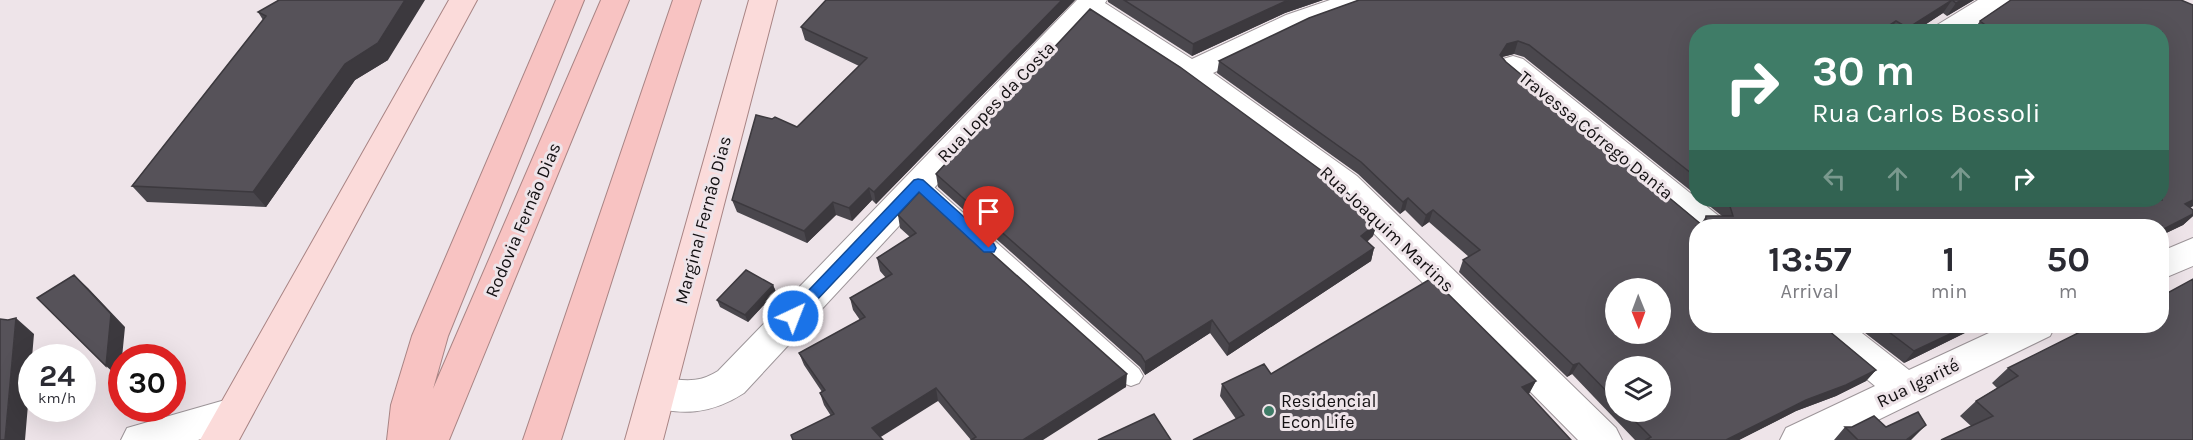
<!DOCTYPE html>
<html lang="en">
<head>
<meta charset="utf-8">
<style>
	body { margin:0; font-family:Karla,sans-serif; background:#f2f2f3; color:#2b2b33; height:100vh; display:flex; flex-direction:column; font-size:22px; white-space:nowrap }
	* { box-sizing:border-box; margin:0 }
	p { font-size:20px; color:#7c7c81 }
	.icon { flex:none; width:33px; height:33px; fill:none; stroke:currentColor; stroke-width:2; stroke-linecap:round; stroke-linejoin:round }
	.map { position:relative; flex:1; overflow:hidden }
	.drawer { position:absolute; left:1689px; top:219px; width:480px; height:114px; display:flex; flex-direction:column; background:#fff; border-radius:24px; box-shadow:0 6px 24px #0002 }
	.drawer>* { flex:none }
	.banner { position:absolute; left:1689px; top:24px; width:480px; height:183px; border-radius:24px; box-shadow:0 6px 24px #0002; background:#3f7c67; color:#fff; overflow:hidden }
	.needle { width:39px; rotate:179deg }
	.buttons { position:absolute; left:1605px; top:278px; display:grid; gap:12px }
	.buttons a { display:grid; place-items:center; width:66px; height:66px; border-radius:50%; background:#fff; box-shadow:0 6px 24px #0002; font-size:30px }
	.speed { position:absolute; left:18px; top:344px; display:flex; gap:12px; font-size:30px; font-weight:700; text-align:center }
	.speed>* { display:grid; place-content:center; width:78px; height:78px; border-radius:50%; background:#fff; box-shadow:0 6px 24px #0002; line-height:1 }
	.speed small { font-size:15px; font-weight:400 }
	.speed .limit { border:9px solid #d22; background:#fff; color:#111 }
	.pin { position:absolute; display:grid; place-items:center; width:51px; height:51px; color:#fff; margin:-62px -26px; border-radius:50% 50% 50% 0; rotate:-45deg; box-shadow:0 0 6px #0007 }
	.pin .icon { rotate:45deg }
	.me { position:absolute; width:66px; margin:-33px; rotate:43deg; stroke-linejoin:round; filter:drop-shadow(0 0 4px #0008) }
	.turn { display:flex; align-items:center; gap:21px; height:126px; padding:0 24px; font-size:27px }
	.turn .icon { width:78px; height:78px; stroke-width:2.5 }
	.turn b { display:block; font-size:42px; line-height:51px }
	.lanes { display:flex; align-items:center; height:57px; padding:0 24px; background:#0003; justify-content:center; gap:30px; direction:ltr }
	.lanes .off { opacity:.35 }
	.eta { display:flex; justify-content:space-evenly; align-items:center; height:102px; text-align:center }
	.eta b { font-size:36px; font-weight:700; line-height:42px }
	.map>svg:first-child { display:block }
</style>
</head>
<body>
<div class="map">
<svg width="2193" height="440" viewBox="0 0 2193 440">
	<rect width="100%" height="100%" fill="#eee4e9"/>
	<g fill="none" stroke-linecap="round" stroke-linejoin="round">
		<!-- lane casing -->
		<g stroke="#9d9599" stroke-width="2">
			<path id="lane" d="M918 176 925 179 1139 369 1143 376 1139 383 1131 386 1123 383 911 189 908 184 911 179Z"/>
		</g>
		<!-- street casing -->
		<g stroke="#9d9599" stroke-width="2">
			<path id="street" d="M1077 0H1107L1105 3 1192 59 1286 15 1330 0H1372L1368 6 1306 29 1213 73 1357 176 1616 428 1622 440H1578L1335 194 1180 79 1090 20 744 393C712 414 680 417 644 404L639 393 644 382C672 372 688 390 718 371Z
				M1978 0H2012L2008 6 1969 32H1933L1937 25Z
				M1513 56 1523 59 1720 217 1724 226H1696V235L1503 73 1498 66 1503 59Z
				M2193 238V266L2162 279V251Z
				M1811 326H1853L1909 370 2004 326H2055L2050 336 1837 440H1780L1786 428 1875 386 1815 336Z
				M232 398 245 403 251 414 245 425 198 440H121L127 428Z"/>
		</g>
		<!-- primary casing -->
		<g stroke="#a88484" stroke-width="2">
			<path id="primary" d="M449 0H477L239 440H200Z
				M749 0H777L663 440H625Z"/>
		</g>
		<!-- highway casing -->
		<g stroke="#a88484" stroke-width="2">
			<path id="highway" d="M556 0H584L448 336 433 389 601 0H629L449 440H387L391 405 412 336Z
				M673 0H701L561 440H523Z"/>
		</g>
		<!-- lane -->
		<use href="#lane" fill="#fff" fill-rule="evenodd"/>
		<!-- street -->
		<use href="#street" fill="#fff" fill-rule="evenodd"/>
		<!-- primary -->
		<use href="#primary" fill="#fbdbda" fill-rule="evenodd"/>
		<!-- highway -->
		<use href="#highway" fill="#f8c3c2" fill-rule="evenodd"/>
	</g>
	<!-- wall -->
	<path fill="#4a474d" fill-rule="evenodd" d="M1075 0 876 204 872 200 852 221 836 215 807 243 737 212 732 200 797 127 859 66 805 40 801 27Z
		M1108 0H1323L1285 13 1192 56 1108 2Z
		M1359 0H1974L1947 16 1943 13 1914 32H1696V195L1524 57 1514 54 1502 57 1506 62 1701 224 1706 216H1722L1702 200H2162V32H1972L1980 21 2011 0H2181L2193 5V206L2190 208 2193 210V216L2183 225 2162 235V226H1696V326H1823L1876 370 1866 381 1836 396 1796 411 1739 440H1635L1572 374 1567 377 1459 272 1463 260 1469 257 1429 222 1422 227 1405 210 1400 214 1358 174 1217 73 1219 61 1309 18ZM1616 288H1660V333H1616ZM1616 366H1660V411H1616Z
		M258 12 388 60 355 80 266 207 147 202 132 186 263 20Z
		M936 174 1377 223 1373 236 1367 242 1374 248 1371 261 1227 356 1210 333 1145 375 1140 367 938 187Z
		M898 215 1126 387 971 440 938 401 831 416 824 405 820 393 822 392 804 365 799 353 860 320 853 310 850 298 886 278 880 271 877 258 910 237 900 228Z
		M773 285 776 292 748 322 720 307 717 300Z
		M1856 326H1979L1904 363Z
		M2162 326 2193 440 1971 426 1960 416 1976 401 1997 388 1992 383 2008 368Z
		M1271 374 1536 381 1528 394 1236 419 1220 396 1222 384Z
		M1845 427H1886L1911 440H1834Z"/>
	<!-- shaded-wall -->
	<path fill="#3c393e" d="M405 0H425L388 60 355 80 266 207 253 192 345 64Z
		M1062 0H1075L876 204 874 192Z
		M1288 0H1323L1285 13 1192 56 1193 44Z
		M1952 0 1943 13 1914 32H1905L1908 28Z
		M1962 0H1974L1947 16 1956 3Z
		M1896 21 1889 32H1879Z
		M1518 41 1514 54 1502 57 1500 55 1507 44Z
		M869 188 872 200 852 221 849 208Z
		M1408 198 1405 210 1400 214 1403 202Z
		M2193 200V206L2172 217 2185 204Z
		M833 202 836 215 807 243 804 231Z
		M1433 210 1429 222 1422 227 1426 215Z
		M2193 214V216L2183 225 2162 235V230Z
		M1377 223 1373 236 1358 249 1361 236Z
		M1374 248 1371 261 1227 356 1229 344Z
		M74 275 88 288 125 327 120 378 106 366Z
		M773 285 776 292 748 322 745 315Z
		M16 318 34 334 25 440H5Z
		M1212 320 1210 333 1145 375V362Z
		M1967 326H1979L1904 363 1914 351Z
		M1579 363 1572 374 1567 377 1573 365Z
		M1876 370 1866 381 1836 396 1796 411 1739 440H1726L1806 400Z
		M1127 374 1126 387 1043 440H1023Z
		M1536 381 1529 394 1516 400 1522 387Z
		M936 388 938 401 876 440 872 428Z
		M1926 425 1911 440H1906Z"/>
	<!-- building -->
	<path fill="#565259" stroke="#3c393e" stroke-width="1.5" fill-rule="evenodd" d="M279 0H405L378 43 345 64 253 192 132 186 266 16 258 12Z
		M826 0H1062L874 192 869 188 849 208 833 202 804 231 732 200 756 115 772 119 775 117 797 127 867 58 801 27Z
		M1124 0H1288L1193 44Z
		M1359 0H1962L1956 3 1952 0 1908 28 1896 21 1879 32H1696V177L1529 45 1518 41 1507 44 1500 55 1506 62 1702 225 1705 224 1706 216H1733L1729 203 1724 200H2162V32H1995L1980 21 2011 0H2181L2193 5V200L2185 204 2193 210V214L2162 230V226H1696V326H1823L1876 370 1846 385 1806 400 1726 440H1646L1651 437 1625 411H1660V366H1616V401L1579 363 1573 365 1463 260 1480 250 1433 210 1426 215 1408 198 1403 202 1361 162 1219 61 1309 18ZM1616 288H1660V333H1616Z
		M1090 9 1180 67 1337 182 1377 223 1361 236 1374 248 1229 344 1212 320 1145 362 1141 355 936 174Z
		M921 190 1127 374 1023 440H971L976 437 936 388 872 428 883 440H793L791 435 834 414 820 393 825 390 799 353 865 317 850 298 892 274 877 258 916 233 898 215Z
		M746 270 773 285 745 315 717 300Z
		M74 275 111 314 106 366 37 298Z
		M1432 278 1536 381 1522 387 1571 440H1193L1244 415 1222 384 1264 364 1271 374Z
		M2193 279V440H1941L1993 416 1976 401 2018 376 2008 368 2092 326H2162V296Z
		M16 318 5 440H0V319L8 320Z
		M1881 326H1967L1914 351Z
		M1918 412 1926 425 1906 440H1858L1845 427H1852L1874 416 1886 427Z
		M1154 414 1171 440H1098Z"/>
	<!-- route -->
	<path fill="#1a73e8" stroke="#114b97" stroke-width="1.5" d="M918 179 923 180 994 244 996 248 994 252H984L919 192 798 320H788L786 316 788 312 914 180Z"/>
	<!-- markers -->
	<circle fill="#3f7c67" stroke="#eee4e9" stroke-width="2" cx="1269" cy="411" r="6"/>
	<g text-anchor="middle" dominant-baseline="central" stroke-width="6" stroke-linejoin="round" paint-order="stroke">
		<!-- street labels -->
		<g font-size="18" fill="#131012" stroke="#eee4e9">
			<text transform="translate(996 102) rotate(-46)">Rua Lopes da Costa</text>
			<text transform="translate(1596 135) rotate(39)">Travessa Córrego Danta</text>
			<text transform="translate(523 220) rotate(-67)">Rodovia Fernão Dias</text>
			<text transform="translate(703 220) rotate(-75)">Marginal Fernão Dias</text>
			<text transform="translate(1387 229) rotate(43)">Rua Joaquim Martins</text>
			<text transform="translate(1918 383) rotate(-26)">Rua Igarité</text>
		</g>
		<!-- poi labels -->
		<g font-size="18" fill="#131012" stroke="#eee4e9" text-anchor="start">
			<text x="1281" y="401">Residencial<tspan x="1281" dy="21">Econ Life</tspan></text>
		</g>
	</g>
</svg>
<div class="buttons">
<a><svg class="needle" viewBox="-14 -14 28 28"><path d="M0-13l5 13h-10z" fill="#e53935"/><path d="M0 13l5-13h-10z" fill="#7c7c81"/></svg></a>
<a><svg class="icon" aria-label="layers" viewBox="0 0 24 24"><path d="M12 4l9 5-9 5-9-5zM3 14l9 5 9-5"/></svg></a>
</div>
<div class="speed"><div>24<small>km/h</small></div><div class="limit">30</div></div>
<div class="pin" style="left:989px;top:248px;background:#d93025"><svg class="icon" aria-label="arrive" viewBox="0 0 24 24"><path d="M6 21V4h12l-3 4 3 4H6"/></svg></div>
<svg class="me" style="left:793px;top:316px" viewBox="-20 -20 40 40"><circle r="17" fill="#1a73e8" stroke="#fff" stroke-width="3"/><path d="M0-11L8 9 0 5-8 9z" fill="#fff"/></svg>
<div class="banner">
<div class="turn"><svg class="icon" aria-label="right" viewBox="0 0 24 24"><path d="M7 20v-9h11M14 6l5 5-5 5"/></svg><div><b>30 m</b>Rua Carlos Bossoli</div></div>
<div class="lanes"><svg class="icon off" aria-label="left" viewBox="0 0 24 24"><path d="M17 20v-9H6M10 6l-5 5 5 5"/></svg><svg class="icon off" aria-label="ahead" viewBox="0 0 24 24"><path d="M12 20V5M6 11l6-6 6 6"/></svg><svg class="icon off" aria-label="ahead" viewBox="0 0 24 24"><path d="M12 20V5M6 11l6-6 6 6"/></svg><svg class="icon" aria-label="right" viewBox="0 0 24 24"><path d="M7 20v-9h11M14 6l5 5-5 5"/></svg></div>
</div>
<section class="drawer">
<div class="eta">
<div><b>13:57</b><p>Arrival</p></div>
<div><b>1</b><p>min</p></div>
<div><b>50</b><p>m</p></div>
</div>
</section>
</div>
</body>
</html>
